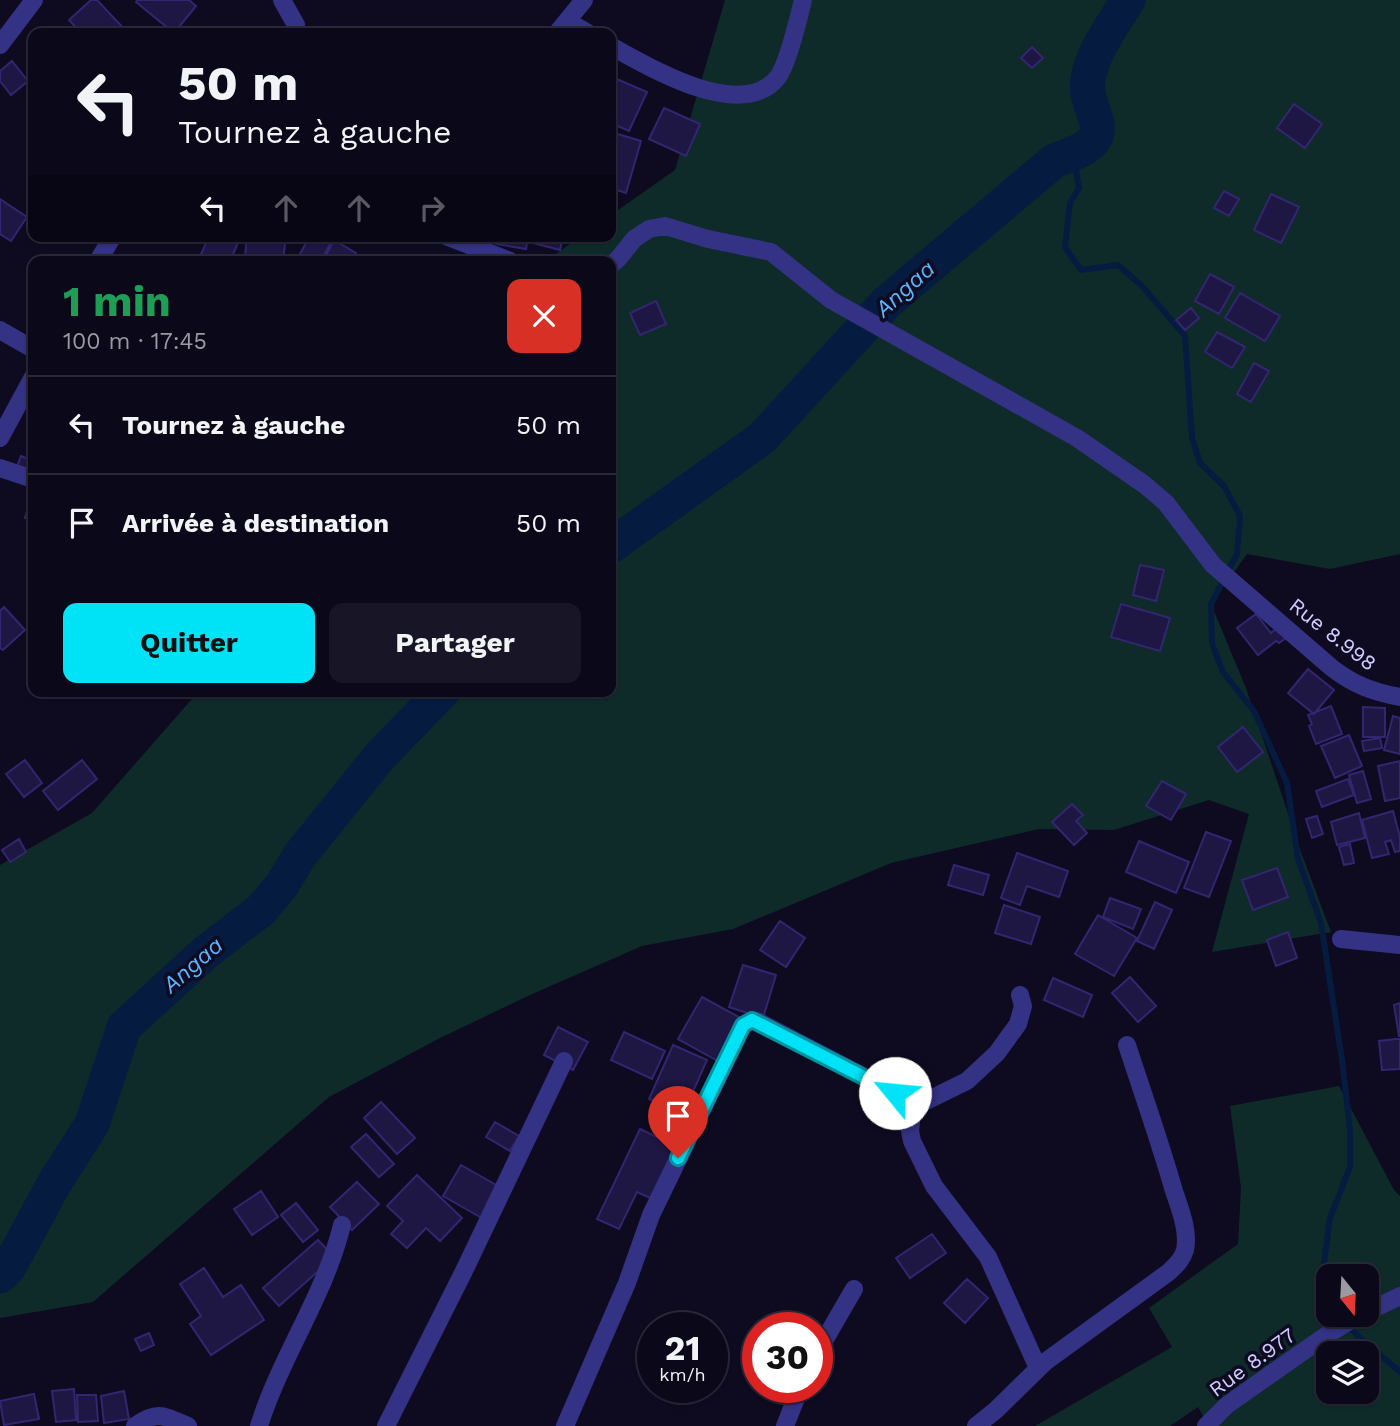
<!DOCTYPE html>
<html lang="fr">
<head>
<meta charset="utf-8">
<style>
	body { margin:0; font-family:"Work Sans",sans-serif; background:#181626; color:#f1f3f6; height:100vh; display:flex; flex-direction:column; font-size:26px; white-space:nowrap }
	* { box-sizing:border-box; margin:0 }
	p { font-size:23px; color:#999aa2 }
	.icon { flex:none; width:38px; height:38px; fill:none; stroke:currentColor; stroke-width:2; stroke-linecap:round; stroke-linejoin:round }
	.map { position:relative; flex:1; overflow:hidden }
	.details { position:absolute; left:28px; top:256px; width:588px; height:441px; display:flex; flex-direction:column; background:#0a0819; border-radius:14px; box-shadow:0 2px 5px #0004,0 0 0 2px #2a2938 }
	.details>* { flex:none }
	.top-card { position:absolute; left:28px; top:28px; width:588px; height:214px; border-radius:14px; box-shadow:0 2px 5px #0004,0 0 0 2px #2a2938; background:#0a0819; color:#f1f3f6; overflow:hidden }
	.needle { width:46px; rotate:162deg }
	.controls { position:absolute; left:1316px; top:1264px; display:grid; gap:14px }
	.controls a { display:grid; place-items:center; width:63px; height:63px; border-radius:14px; background:#0a0819; box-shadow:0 2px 5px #0004,0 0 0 2px #2a2938; font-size:35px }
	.speed { position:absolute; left:637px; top:1312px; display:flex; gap:14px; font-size:35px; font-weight:700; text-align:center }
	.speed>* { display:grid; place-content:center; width:91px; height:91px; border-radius:50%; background:#0a0819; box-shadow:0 2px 5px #0004,0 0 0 2px #2a2938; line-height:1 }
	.speed small { font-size:18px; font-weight:400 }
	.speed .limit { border:10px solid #d22; background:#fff; color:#111 }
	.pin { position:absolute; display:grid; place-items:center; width:60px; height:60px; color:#fff; margin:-72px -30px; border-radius:50% 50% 50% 0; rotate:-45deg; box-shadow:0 0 7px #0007 }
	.pin .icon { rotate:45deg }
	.me { position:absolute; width:77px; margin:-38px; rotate:298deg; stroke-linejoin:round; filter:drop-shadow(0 0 5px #0008) }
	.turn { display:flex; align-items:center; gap:24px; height:147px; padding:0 35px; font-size:32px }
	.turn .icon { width:91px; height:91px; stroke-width:2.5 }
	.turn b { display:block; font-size:49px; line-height:60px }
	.lanes { display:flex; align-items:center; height:66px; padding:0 35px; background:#0003; justify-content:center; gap:35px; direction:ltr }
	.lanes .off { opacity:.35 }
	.round { display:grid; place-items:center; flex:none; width:74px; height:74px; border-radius:14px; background:#181626 }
	.overview { display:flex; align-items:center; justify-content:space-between; height:119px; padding:0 35px }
	h1 { font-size:42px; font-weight:700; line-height:52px; color:#1e9e55 }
	.button { display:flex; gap:14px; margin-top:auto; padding:14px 35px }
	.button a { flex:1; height:80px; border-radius:14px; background:#00e2f6; color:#111; font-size:28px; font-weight:700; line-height:80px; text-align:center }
	.button a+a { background:#181626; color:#f1f3f6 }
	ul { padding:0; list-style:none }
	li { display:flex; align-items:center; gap:21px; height:98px; padding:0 35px; border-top:2px solid #2a2938 }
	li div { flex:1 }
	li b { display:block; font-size:26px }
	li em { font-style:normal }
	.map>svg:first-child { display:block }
</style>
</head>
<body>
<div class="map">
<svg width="1400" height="1426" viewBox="0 0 1400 1426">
	<rect width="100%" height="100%" fill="#0e0b21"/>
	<!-- green -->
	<path fill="#0e2b2a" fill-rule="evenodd" d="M725 0H1400V554L1330 569 1247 554 1211 604 1246 688 1302 855 1331 932 1212 952 1249 814 1209 800 1114 830 1039 829 891 863 733 929 642 946 530 995 438 1039 329 1097 93 1302 0 1318V865L92 813 199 691H611V261H546L581 236H611V215L675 170Z
		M1339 1086 1394 1190 1400 1196V1426H1209L1198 1407 1170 1426H1035L1172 1347 1149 1308 1238 1244 1241 1188 1230 1106ZM1328 1276H1367V1314H1328ZM1328 1353H1367V1391H1328Z"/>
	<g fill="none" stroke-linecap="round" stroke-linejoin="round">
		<!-- stream -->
		<path stroke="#051c40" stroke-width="6" d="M1073 153 1079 188 1070 203 1065 247 1081 270 1118 265 1142 286 1185 336 1192 438 1200 463 1224 486 1240 516 1237 554 1211 604 1212 644 1223 672 1254 711 1287 783 1298 859 1321 923 1342 1060 1350 1130V1167L1330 1218 1324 1263 1326 1296 1328 1301
			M1337 1314 1358 1336 1400 1372"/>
		<!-- river -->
		<path stroke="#051c40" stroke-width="35" d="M611 546 762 438 887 302 1054 161C1066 156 1091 149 1096 136 1101 122 1090 107 1088 94 1083 63 1113 25 1128 0
			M0 1276 9 1267 55 1182 92 1124 124 1027 206 952 261 910 282 885 300 855 380 756 443 691"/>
	</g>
	<!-- building -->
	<path fill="#1e1643" stroke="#332671" stroke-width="2" d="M91 0H97L128 33H81L69 20Z
		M137 0H189L196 6 174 33 136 2Z
		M1032 47 1043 58 1032 68 1021 58Z
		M12 61 28 81 11 95 0 81V71Z
		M612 77 647 92 629 131 611 123Z
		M1294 104 1322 124 1305 148 1277 128Z
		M664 108 700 124 686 156 649 139Z
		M611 132 641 141 626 193 611 188Z
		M1224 191 1239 199 1229 216 1214 208Z
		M1271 194 1299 207 1281 243 1254 230Z
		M0 199 27 217 11 241 0 234Z
		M209 236H241L230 261 199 259Z
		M247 236H286L283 261 245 257Z
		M310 236H321L331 242 321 261H296Z
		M497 236H528L526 249 496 244Z
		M530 236H563L560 250 529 242Z
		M334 240 356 253 351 261H323Z
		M1210 274 1234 287 1219 314 1195 301Z
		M1240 293 1280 316 1265 341 1225 318Z
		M656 301 666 324 640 335 630 313Z
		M1191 308 1199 318 1185 330 1176 320Z
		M1217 332 1245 347 1232 368 1205 352Z
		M1254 363 1269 371 1251 402 1237 394Z
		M21 456 33 461V476L16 469Z
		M33 490V520L25 518Z
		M1140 565 1164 570 1156 601 1133 595Z
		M1121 604 1170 618 1160 651 1111 637Z
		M4 607 25 630 3 650 0 648V611Z
		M1256 614 1271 633 1278 627 1286 638 1279 643 1276 641 1258 655 1237 628Z
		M1308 669 1334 690 1314 714 1288 693Z
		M1331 706 1342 734 1316 744 1309 726 1312 724 1308 715Z
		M1363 707 1385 708V737H1363Z
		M1393 716 1400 718V754L1384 750Z
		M1243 727 1263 752 1237 772 1218 747Z
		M1349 735 1362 766 1335 778 1321 746Z
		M1380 738 1382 748 1364 751 1362 741Z
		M25 760 42 783 24 797 6 774Z
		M82 760 97 779 58 810 43 791Z
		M1400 761V798L1385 801 1378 766Z
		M1363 771 1371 799 1357 803 1349 775Z
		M1348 779 1354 795 1322 807 1316 791Z
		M1162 781 1186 794 1171 820 1146 806Z
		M1072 804 1083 815 1076 821 1087 833 1074 845 1052 822Z
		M1393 811 1400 837V851L1395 852 1391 840 1385 842 1389 854 1372 858 1362 820Z
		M1359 813 1365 838 1337 845 1331 822Z
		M1317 816 1323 834 1312 838 1306 819Z
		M1206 832 1231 841 1209 897 1184 888Z
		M19 839 26 852 10 862 2 850Z
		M1139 841 1189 862 1176 893 1126 872Z
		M1350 844 1354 863 1344 865 1339 847Z
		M1017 853 1068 871 1059 897 1027 886 1020 905 1001 898Z
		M954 865 989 875 983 895 948 885Z
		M1277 868 1288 897 1253 910 1242 880Z
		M1110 898 1141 909 1133 929 1103 917Z
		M1155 902 1172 910 1154 949 1137 941Z
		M1004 905 1040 917 1031 944 995 933Z
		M1098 915 1137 938 1114 976 1075 954Z
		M780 921 805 938 786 967 760 950Z
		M1288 932 1297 958 1276 966 1267 940Z
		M743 965 776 975 763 1018 729 1007Z
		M1130 977 1156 1006 1138 1022 1112 993Z
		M1053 978 1092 995 1083 1017 1044 1000Z
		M702 997 748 1022 725 1065 678 1039Z
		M1400 1003V1036H1399L1394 1005Z
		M558 1027 588 1042 573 1070 544 1055Z
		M624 1032 665 1051 652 1079 611 1060Z
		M1396 1039H1400V1069L1382 1070 1379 1041Z
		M673 1045 707 1060 683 1114 649 1099Z
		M381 1102 415 1138 397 1154 364 1118Z
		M495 1122 519 1136 510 1151 486 1137Z
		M640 1129 682 1149 657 1201 637 1192 619 1229 597 1219Z
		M366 1134 394 1164 379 1177 351 1147Z
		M461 1165 505 1190 487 1221 443 1196Z
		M417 1175 462 1218 440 1241 426 1228 407 1248 391 1234 403 1221 387 1206Z
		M357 1182 379 1204 352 1230 330 1207Z
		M261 1191 278 1217 252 1235 234 1209Z
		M296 1203 318 1230 303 1242 281 1215Z
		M932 1234 946 1253 910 1278 896 1258Z
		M318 1240 334 1257 279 1306 263 1288Z
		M204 1268 223 1297 241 1285 264 1320 211 1355 190 1324 201 1316 180 1284Z
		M967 1279 988 1298 965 1323 944 1303Z
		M149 1333 154 1345 141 1351 135 1339Z
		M74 1389 76 1420 56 1422 52 1391Z
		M124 1391 129 1419 104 1423 101 1396Z
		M34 1394 39 1419 4 1425 0 1401Z
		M77 1395H96L98 1421 78 1422Z"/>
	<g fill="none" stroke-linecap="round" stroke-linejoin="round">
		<!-- minor -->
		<path stroke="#343284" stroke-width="18" d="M282 0 296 25V33
			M567 21 588 33
			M557 33 584 0
			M0 45 34 0
			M611 46C648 67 742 123 778 77 787 65 799 17 803 0
			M446 236 510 261
			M98 261 113 236
			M611 265 619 258 634 239 649 229 665 226 708 239 771 252 831 300 1077 438 1145 485 1166 503 1213 565 1332 668C1354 685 1373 692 1400 697
			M0 330 33 349
			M0 438 33 377
			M0 468 33 479
			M1341 939 1400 945
			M1020 995 1023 1006 1018 1024 997 1053 967 1081 918 1105 912 1113 910 1131 912 1141 934 1186 988 1257 1038 1368
			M1367 1312 1400 1296
			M817 1353 854 1289
			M135 1426C158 1410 164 1416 188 1426
			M259 1426C281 1356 325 1295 342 1225
			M386 1426 463 1273 564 1061
			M565 1426 627 1283 651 1215 743 1025 752 1020 759 1022 918 1105
			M785 1426 800 1388
			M976 1426 996 1410 1045 1362 1169 1272C1176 1265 1182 1260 1185 1250 1189 1231 1180 1209 1174 1191 1160 1142 1143 1094 1127 1045
			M1206 1426 1227 1405 1328 1334 1361 1314"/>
	</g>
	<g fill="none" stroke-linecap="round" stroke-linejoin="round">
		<!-- route casing -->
		<g stroke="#0093a0" stroke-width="18">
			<path id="route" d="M678 1158 743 1025 752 1020 895 1093"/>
		</g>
		<!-- route -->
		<use href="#route" stroke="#00e2f6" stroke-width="12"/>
	</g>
	<g text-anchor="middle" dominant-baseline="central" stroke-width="7" stroke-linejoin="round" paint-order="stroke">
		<!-- street labels -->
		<g font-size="21" fill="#d0cbff" stroke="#0e0b21">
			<text transform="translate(1333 634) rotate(38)">Rue 8.998</text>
			<text transform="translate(1252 1362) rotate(-36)">Rue 8.977</text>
		</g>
		<!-- water labels -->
		<g font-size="23" font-style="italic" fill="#59b5ff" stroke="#0e0b21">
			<text transform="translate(905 289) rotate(-42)">Angaa</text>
			<text transform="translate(193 965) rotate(-41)">Angaa</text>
		</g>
	</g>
</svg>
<div class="controls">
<a><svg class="needle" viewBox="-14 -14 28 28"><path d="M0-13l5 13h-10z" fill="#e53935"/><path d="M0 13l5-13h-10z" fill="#999aa2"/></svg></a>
<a><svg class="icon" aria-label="layers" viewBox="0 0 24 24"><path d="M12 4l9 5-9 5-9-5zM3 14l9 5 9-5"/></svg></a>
</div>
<div class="speed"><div>21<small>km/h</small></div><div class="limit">30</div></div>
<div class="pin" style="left:678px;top:1158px;background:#d93025"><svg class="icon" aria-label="arrive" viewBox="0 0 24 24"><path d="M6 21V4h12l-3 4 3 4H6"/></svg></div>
<svg class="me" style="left:895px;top:1093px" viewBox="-20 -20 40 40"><circle r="19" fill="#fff"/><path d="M0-13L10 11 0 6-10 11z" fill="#00e2f6"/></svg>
<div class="top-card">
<div class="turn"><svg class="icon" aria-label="left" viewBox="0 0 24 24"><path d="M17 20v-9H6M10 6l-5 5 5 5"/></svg><div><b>50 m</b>Tournez à gauche</div></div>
<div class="lanes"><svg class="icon" aria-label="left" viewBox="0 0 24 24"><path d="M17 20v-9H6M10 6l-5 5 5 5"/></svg><svg class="icon off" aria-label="ahead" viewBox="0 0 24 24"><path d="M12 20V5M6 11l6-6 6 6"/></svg><svg class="icon off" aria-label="ahead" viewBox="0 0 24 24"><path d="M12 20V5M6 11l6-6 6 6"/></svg><svg class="icon off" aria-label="right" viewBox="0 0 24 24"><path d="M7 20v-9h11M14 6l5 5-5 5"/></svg></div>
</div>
<section class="details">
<div class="overview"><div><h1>1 min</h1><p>100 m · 17:45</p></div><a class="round" style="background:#d93025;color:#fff"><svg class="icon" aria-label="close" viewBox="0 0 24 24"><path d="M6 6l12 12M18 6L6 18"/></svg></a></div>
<ul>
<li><svg class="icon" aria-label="left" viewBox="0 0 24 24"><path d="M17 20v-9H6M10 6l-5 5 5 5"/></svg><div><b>Tournez à gauche</b></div><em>50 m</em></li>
<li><svg class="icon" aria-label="arrive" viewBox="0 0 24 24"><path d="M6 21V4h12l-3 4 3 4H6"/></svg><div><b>Arrivée à destination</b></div><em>50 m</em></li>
</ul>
<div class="button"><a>Quitter</a><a>Partager</a></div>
</section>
</div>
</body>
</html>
